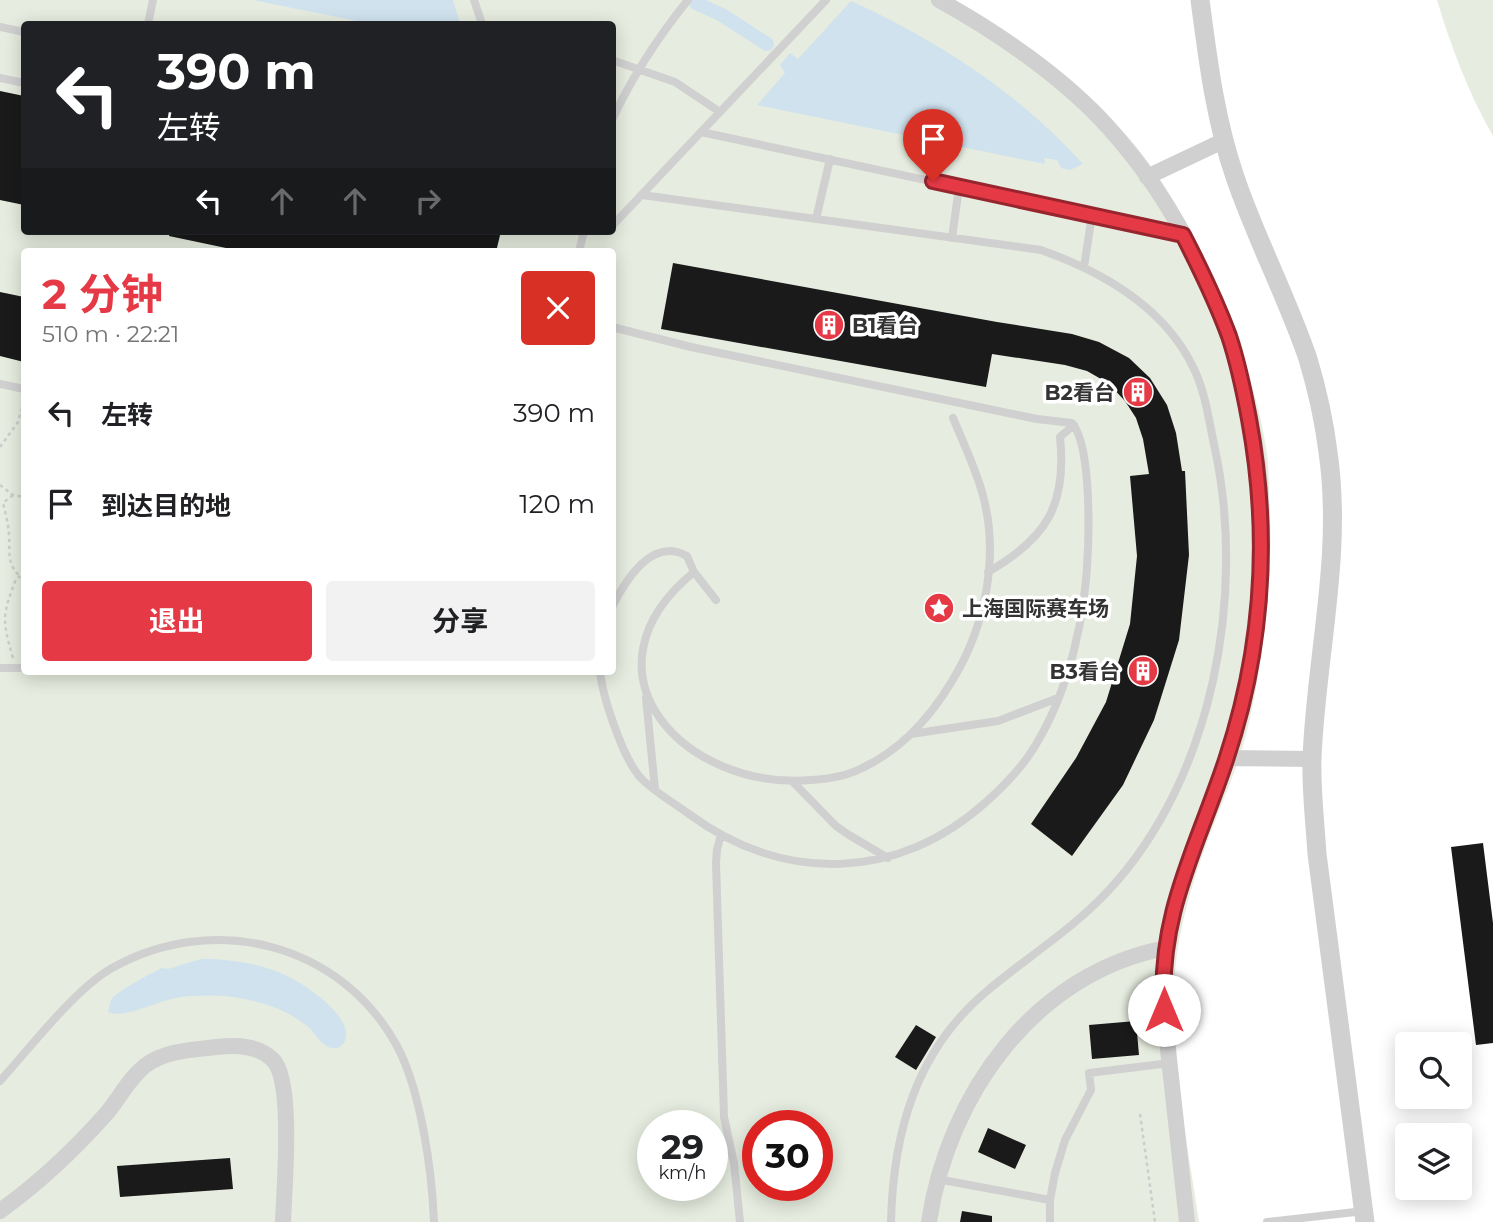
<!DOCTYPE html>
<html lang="zh">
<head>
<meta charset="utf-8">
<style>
	body { margin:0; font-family:Montserrat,"Noto Sans SC",sans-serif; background:#f2f2f2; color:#202124; height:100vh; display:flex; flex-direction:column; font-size:26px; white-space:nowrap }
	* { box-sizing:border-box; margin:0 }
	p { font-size:23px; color:#757577 }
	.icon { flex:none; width:38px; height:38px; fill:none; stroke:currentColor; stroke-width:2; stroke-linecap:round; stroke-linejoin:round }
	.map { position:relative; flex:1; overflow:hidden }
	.drawer { position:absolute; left:21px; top:248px; width:595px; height:427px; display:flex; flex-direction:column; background:#fff; border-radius:7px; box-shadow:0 4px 18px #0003 }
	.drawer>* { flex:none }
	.banner { position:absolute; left:21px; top:21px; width:595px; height:214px; border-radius:7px; box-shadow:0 4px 18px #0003; background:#202124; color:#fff; overflow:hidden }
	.buttons { position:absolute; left:1395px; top:1032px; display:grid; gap:14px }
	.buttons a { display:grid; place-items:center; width:77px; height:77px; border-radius:7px; background:#fff; box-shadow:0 4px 18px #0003; font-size:35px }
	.speed { position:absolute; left:637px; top:1110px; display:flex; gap:14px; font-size:35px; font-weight:700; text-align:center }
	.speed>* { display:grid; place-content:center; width:91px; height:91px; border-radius:50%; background:#fff; box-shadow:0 4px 18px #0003; line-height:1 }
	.speed small { font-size:18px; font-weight:400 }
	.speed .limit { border:10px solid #d22; background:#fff; color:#111 }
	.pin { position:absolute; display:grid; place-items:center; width:60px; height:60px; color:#fff; margin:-72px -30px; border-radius:50% 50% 50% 0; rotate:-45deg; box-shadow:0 0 7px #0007 }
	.pin .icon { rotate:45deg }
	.me { position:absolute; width:77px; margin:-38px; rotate:0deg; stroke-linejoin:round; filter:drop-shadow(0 0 5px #0008) }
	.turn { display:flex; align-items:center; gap:24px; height:147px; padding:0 21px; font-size:32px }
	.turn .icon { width:91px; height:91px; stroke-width:2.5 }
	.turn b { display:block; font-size:49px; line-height:60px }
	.lanes { display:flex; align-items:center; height:66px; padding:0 21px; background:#0003; justify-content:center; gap:35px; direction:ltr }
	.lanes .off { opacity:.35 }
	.round { display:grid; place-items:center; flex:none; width:74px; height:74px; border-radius:7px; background:#f2f2f2 }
	.summary { display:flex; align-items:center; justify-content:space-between; height:119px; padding:0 21px }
	h1 { font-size:42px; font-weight:700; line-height:52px; color:#e63946 }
	.button { display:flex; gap:14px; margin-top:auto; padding:14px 21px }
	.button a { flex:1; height:80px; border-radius:7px; background:#e63946; color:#fff; font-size:28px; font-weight:700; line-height:80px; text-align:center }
	.button a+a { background:#f2f2f2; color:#202124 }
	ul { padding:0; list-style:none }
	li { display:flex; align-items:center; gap:21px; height:91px; padding:0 21px }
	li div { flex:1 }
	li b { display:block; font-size:26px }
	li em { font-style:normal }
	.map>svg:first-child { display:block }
</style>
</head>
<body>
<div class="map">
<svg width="1493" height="1222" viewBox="0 0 1493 1222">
	<rect width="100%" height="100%" fill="#fff"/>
	<!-- green -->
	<path fill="#e6ecdf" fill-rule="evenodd" d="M0 0H954C1020 38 1085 85 1134 144 1195 217 1251 354 1266 447 1270 471 1269 498 1269 522 1269 593 1264 662 1247 731 1236 775 1215 817 1201 859 1187 900 1176 942 1174 985 1170 1064 1188 1144 1199 1222H0ZM24 24H612V231H24ZM24 252H612V672H24ZM653 1125H712V1185H653ZM758 1125H817V1185H758Z
		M1437 0H1493V136C1469 94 1451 47 1437 0Z"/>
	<!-- water -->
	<path fill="#cfe2ee" d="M253 0H453L460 24H372Z
		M851 1C937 40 1019 93 1083 164L1070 170 1061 168 1057 160 1044 158 1045 164 757 105 785 73 780 65 790 53 798 59Z
		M201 959C229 959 259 963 285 975 303 983 349 1013 346 1037 345 1042 342 1047 336 1048 323 1050 316 1033 307 1026 286 1009 260 1001 233 997 214 995 194 995 175 998 156 1002 124 1019 108 1012 109 1009 110 1002 111 1000 118 990 152 973 162 968L168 969Z"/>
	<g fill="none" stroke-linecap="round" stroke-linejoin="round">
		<!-- canal -->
		<path stroke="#cfe2ee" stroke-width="14" d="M696 3 722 15 767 44"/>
	</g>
	<!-- building -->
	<path fill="#1a1a1a" d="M0 91 24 96V205L0 200Z
		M170 231H501L496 252H245L169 236Z
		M673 263 997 322 1072 334 1099 342 1129 358 1150 378 1167 405 1176 433 1182 471H1185L1189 555 1179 640 1154 720 1123 785 1072 856 1031 824 1076 758 1106 702 1130 624 1137 556 1130 476 1149 474 1143 439 1136 418 1125 401 1108 383 1087 371 1065 365 992 354 986 387 661 329Z
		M0 292 24 297V362L0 356Z
		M1483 843 1493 923V1043L1476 1045 1451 847Z
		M1136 1021 1139 1055 1092 1059 1089 1025Z
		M916 1025 936 1037 916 1070 895 1057Z
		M988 1128 1026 1145 1015 1169 978 1152Z
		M230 1158 233 1189 120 1197 117 1166Z
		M962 1211 992 1216V1222H960Z"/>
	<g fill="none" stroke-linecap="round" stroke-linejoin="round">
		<!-- path -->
		<path stroke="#cdcdcd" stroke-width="2.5" stroke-dasharray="3.5 3.5" stroke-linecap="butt" d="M0 447 18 422 24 401
			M0 485 13 495 24 497
			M13 495 3 503C5 511 7 519 8 526 12 550 3 563 24 580
			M13 658C2 620 2 616 16 579L20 576
			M1140 1114 1155 1222"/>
		<!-- service -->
		<path stroke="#d0d0d0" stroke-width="8" d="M474 0 482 24
			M148 24 153 0
			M0 27 24 32
			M612 60 675 82 720 112
			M0 78 24 83
			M612 120C632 77 658 37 688 0
			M701 132 1183 235
			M642 195 1041 250C1103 272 1165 307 1194 369 1206 394 1209 422 1215 449 1246 595 1213 778 1109 890 1072 930 1027 957 987 991 916 1050 893 1133 891 1222
			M816 219 830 159
			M612 226 826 0
			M601 231H608
			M952 238 959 187
			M579 252 584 231
			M1084 267 1092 215
			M0 384 24 389
			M694 572C572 672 685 791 811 780 828 779 847 776 862 768 901 750 931 716 952 681 986 626 1000 554 982 492 975 467 963 442 953 418
			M988 572C1047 538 1067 505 1060 437L1074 425
			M612 607C625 581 652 536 687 556L694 572 716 600
			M0 668H24
			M600 672C603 698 622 755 639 776 652 791 673 802 689 814 784 884 898 881 986 802 1005 785 1022 768 1035 746 1070 689 1086 615 1088 548 1089 520 1090 444 1072 423L1037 419 691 347 612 327
			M646 698 655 789
			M911 734 998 721 1058 698
			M793 782 836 826 849 835 888 858
			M721 835 717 849 716 863 724 1117 734 1163 740 1222
			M0 1081C30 1048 75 989 112 968 213 911 341 943 397 1046 421 1091 432 1171 434 1222
			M937 1179 1050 1200
			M1050 1222V1200L1055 1173 1065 1140 1091 1090 1089 1073 1170 1063
			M1267 1222 1364 1211"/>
		<!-- minor -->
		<path stroke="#d0d0d0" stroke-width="16" d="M939 0C997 32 1063 77 1108 127 1209 239 1266 403 1262 554 1261 597 1255 641 1246 683 1239 721 1228 758 1214 794 1195 845 1171 895 1166 950 1161 996 1167 1040 1172 1086 1177 1131 1182 1177 1187 1222
			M1147 177 1223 141
			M1227 758 1312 759
			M0 1211C39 1183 74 1150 106 1114 119 1099 129 1078 146 1065 167 1050 193 1050 217 1047 236 1045 258 1045 273 1060 294 1081 284 1190 283 1222
			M929 1222C948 1095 1034 973 1166 948"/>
		<!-- tertiary -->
		<path stroke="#d0d0d0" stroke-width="19" d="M1200 0C1208 60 1215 119 1235 177 1256 239 1287 297 1308 359 1317 389 1324 420 1328 452 1343 555 1316 656 1312 758 1311 790 1315 822 1317 854L1365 1222"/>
	</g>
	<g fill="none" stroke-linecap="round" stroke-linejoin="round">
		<!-- route casing -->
		<g stroke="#96252e" stroke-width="18">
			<path id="route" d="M933 181 1183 235C1200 268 1216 301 1229 336 1238 363 1244 392 1249 419 1270 533 1263 649 1226 760 1197 848 1158 914 1164 1010"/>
		</g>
		<!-- route -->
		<use href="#route" stroke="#e63946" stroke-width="12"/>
	</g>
	<!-- icons -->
	<defs>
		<g id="building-disc" transform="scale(1.575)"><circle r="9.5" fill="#e63946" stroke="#fff"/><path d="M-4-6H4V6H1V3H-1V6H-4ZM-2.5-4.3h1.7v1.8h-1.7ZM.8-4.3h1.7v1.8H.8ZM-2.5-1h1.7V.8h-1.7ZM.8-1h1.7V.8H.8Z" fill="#fff"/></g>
		<g id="sight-disc" transform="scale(1.575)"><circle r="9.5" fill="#e63946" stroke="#fff"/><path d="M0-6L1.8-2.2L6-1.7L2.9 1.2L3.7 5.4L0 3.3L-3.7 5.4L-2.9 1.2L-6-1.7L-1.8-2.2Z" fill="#fff"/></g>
	</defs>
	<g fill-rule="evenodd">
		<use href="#building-disc" x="829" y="325"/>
		<use href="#building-disc" x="1138" y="392"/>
		<use href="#sight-disc" x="939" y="608"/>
		<use href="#building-disc" x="1143" y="671"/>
	</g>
	<g text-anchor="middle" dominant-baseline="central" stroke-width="7" stroke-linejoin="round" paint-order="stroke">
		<!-- poi labels -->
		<g font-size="21" font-weight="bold" fill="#333" stroke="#fff" text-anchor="start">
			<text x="852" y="325">B1看台</text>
			<text x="1115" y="392" text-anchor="end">B2看台</text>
			<text x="962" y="608">上海国际赛车场</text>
			<text x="1120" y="671" text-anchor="end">B3看台</text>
		</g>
	</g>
</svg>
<div class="buttons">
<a><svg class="icon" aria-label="search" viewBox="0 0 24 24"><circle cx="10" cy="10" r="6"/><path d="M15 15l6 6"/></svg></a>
<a><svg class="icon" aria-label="layers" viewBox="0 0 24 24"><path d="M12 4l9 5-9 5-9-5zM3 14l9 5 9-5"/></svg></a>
</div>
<div class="speed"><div>29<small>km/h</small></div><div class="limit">30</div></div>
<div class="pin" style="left:933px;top:181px;background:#d93025"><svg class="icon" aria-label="arrive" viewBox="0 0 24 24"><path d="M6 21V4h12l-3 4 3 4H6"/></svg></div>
<svg class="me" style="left:1164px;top:1010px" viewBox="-20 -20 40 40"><circle r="19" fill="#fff"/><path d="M0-13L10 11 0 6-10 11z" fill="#e63946"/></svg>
<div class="banner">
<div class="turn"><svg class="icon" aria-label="left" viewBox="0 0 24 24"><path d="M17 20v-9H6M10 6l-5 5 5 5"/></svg><div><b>390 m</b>左转</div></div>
<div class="lanes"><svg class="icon" aria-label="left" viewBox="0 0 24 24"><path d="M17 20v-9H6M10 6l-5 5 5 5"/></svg><svg class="icon off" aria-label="ahead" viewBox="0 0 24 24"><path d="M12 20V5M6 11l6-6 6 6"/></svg><svg class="icon off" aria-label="ahead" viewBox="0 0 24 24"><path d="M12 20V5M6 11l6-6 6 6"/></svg><svg class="icon off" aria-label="right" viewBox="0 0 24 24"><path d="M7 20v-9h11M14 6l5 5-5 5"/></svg></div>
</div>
<section class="drawer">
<div class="summary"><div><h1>2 分钟</h1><p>510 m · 22:21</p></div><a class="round" style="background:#d93025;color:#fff"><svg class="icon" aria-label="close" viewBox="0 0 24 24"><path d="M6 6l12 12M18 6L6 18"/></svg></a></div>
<ul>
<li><svg class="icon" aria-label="left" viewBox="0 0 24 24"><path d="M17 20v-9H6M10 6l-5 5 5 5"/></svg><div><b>左转</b></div><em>390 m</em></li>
<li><svg class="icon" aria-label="arrive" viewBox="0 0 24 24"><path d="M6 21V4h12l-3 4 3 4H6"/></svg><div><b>到达目的地</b></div><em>120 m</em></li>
</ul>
<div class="button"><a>退出</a><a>分享</a></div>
</section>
</div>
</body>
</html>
